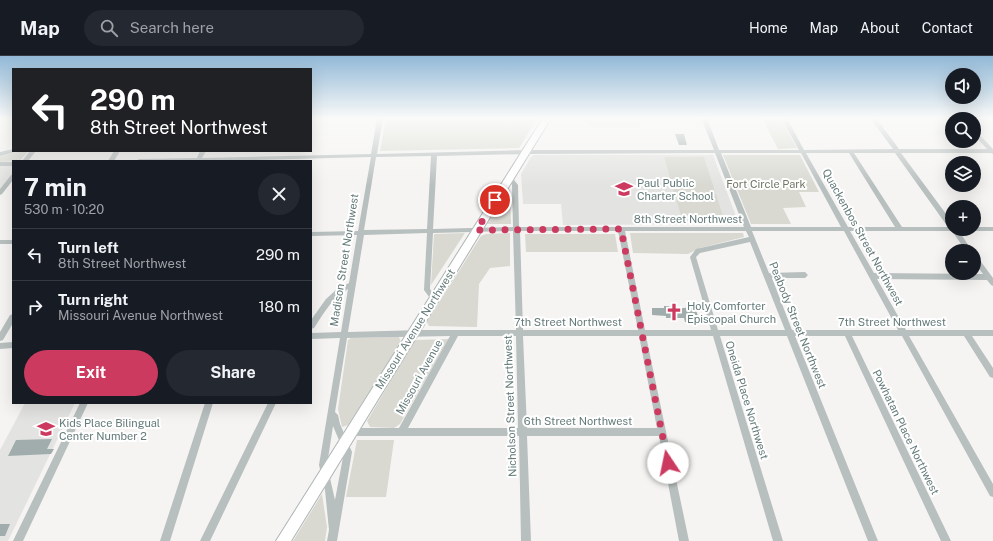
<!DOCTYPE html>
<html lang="en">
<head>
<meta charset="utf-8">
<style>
	body { margin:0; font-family:"Public Sans",sans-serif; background:#242831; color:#f1f3f6; height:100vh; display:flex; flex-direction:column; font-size:15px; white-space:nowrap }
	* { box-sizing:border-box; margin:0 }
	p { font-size:13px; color:#9ea1a6 }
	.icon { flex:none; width:22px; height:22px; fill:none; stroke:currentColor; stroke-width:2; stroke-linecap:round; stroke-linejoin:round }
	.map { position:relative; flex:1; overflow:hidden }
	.sheet { position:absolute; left:12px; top:104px; width:300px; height:244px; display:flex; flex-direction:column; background:#171b24; border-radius:0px; box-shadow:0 4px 16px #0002 }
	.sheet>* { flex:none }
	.banner { position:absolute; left:12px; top:12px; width:300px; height:84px; border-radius:0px; box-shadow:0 4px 16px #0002; background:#202124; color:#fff; overflow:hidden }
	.buttons { position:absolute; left:945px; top:12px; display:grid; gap:8px }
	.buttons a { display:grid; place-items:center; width:36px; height:36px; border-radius:50%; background:#171b24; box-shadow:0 4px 16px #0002; font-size:20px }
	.pin { position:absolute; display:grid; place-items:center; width:34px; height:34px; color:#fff; margin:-17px; border:2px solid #fff; border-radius:50%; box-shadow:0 1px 4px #0007 }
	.me { position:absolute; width:44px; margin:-22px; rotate:349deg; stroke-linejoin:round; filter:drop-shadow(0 0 3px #0008) }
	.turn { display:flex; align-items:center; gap:14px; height:84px; padding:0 12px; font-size:18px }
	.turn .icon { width:52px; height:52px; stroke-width:2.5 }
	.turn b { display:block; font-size:28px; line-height:34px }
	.round { display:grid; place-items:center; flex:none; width:42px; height:42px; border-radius:21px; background:#242831 }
	.summary { display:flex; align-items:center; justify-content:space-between; height:68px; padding:0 12px }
	h1 { font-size:24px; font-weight:700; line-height:30px }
	.action { display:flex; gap:8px; margin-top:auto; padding:8px 12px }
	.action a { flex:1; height:46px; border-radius:24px; background:#cc3b5f; color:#fff; font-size:16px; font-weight:700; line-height:46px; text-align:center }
	.action a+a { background:#242831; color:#f1f3f6 }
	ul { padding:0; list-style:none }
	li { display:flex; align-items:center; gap:12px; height:52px; padding:0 12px; border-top:1px solid #363941 }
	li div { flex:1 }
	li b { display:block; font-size:15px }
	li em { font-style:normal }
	header { display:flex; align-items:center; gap:24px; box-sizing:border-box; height:56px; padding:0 20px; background:#171b24; border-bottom:1px solid #363941 }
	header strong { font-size:19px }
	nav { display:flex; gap:22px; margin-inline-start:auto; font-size:14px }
	.search { width:280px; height:36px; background:#242831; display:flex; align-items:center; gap:10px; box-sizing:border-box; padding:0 14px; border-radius:22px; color:#9ea1a6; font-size:15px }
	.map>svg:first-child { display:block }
</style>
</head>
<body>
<header>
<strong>Map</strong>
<div class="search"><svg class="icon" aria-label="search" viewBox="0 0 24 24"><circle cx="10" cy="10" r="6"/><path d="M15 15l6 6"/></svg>Search here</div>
<nav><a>Home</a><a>Map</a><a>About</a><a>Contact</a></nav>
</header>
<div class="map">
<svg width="993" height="485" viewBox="0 0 993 485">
	<rect width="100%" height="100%" fill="#f5f4f2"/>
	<!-- built -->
	<path fill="#e3e4e2" d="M582 62H701L703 66 640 64V71H592Z
		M534 99H713L739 168 563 169 561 148H523L521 118 531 101Z
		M0 110H13V117L0 133Z
		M25 347H75L8 485H0V394Z"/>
	<!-- green -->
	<path fill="#d9d9d2" d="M386 62H538L519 92 380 95Z
		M762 62H780L797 92 778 93Z
		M22 95H28L20 105 0 106V100Z
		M723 99H800L819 136H799L806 151 783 152 791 168H751Z
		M664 101H704L723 160H681Z
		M507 134H510L511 168H487Z
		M465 177 431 229 434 178Z
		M510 177V210L490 212 479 228 477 271 429 270 427 266 481 180 486 178Z
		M630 177H743L744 181 700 192 688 198 633 197Z
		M525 178H615L618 196H526Z
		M399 281 401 286 348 369 342 371 338 353 348 284 351 282Z
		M449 283 400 368 394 372 370 371 367 365 415 284Z
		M357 384H394L386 441H346Z
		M322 438 327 471 325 485H293Z"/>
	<!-- building -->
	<path fill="#a0adac" d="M675 78H684L687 89H679Z
		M664 250H669L671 253 695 251 700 266H685L684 262H666V260L652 259V252H664Z
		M52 383 47 393H54L51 398 8 400 16 384Z
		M0 468H10L5 480H0Z"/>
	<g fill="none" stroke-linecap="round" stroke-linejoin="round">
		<!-- major casing -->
		<g stroke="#aeb5b5" stroke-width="2">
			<path id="major" d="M543 62H551L291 485H276Z"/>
		</g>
		<!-- minor -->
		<path fill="#b8bfbf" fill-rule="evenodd" d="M377 62H383L377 98 526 94H714L701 62H707L719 94H799L781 62H787L804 94 893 93 870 62H876L899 93H987L974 79V74L976 75 993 93V98L991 97H901L952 166V173H974V171H993V175H959L972 195H966L952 175H850L874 217 983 218 974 206V199H976L993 222V230L991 229 987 224 877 223 906 274H993V280H972L993 312V322L990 321 964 280H909L993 428V441L990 440 902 280H852L951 485H941L845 280H795L878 485H868L787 280H720L783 485H773L713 280H646L689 485H679L659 380H527L531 485H521L519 380H351L348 379 347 376 348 373 351 372H399L450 280 347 282 335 356 338 359 340 368 352 396 337 485H327L329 474 325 434 319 409 340 282 311 283V277L341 276 348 233C332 242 324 257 314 272L311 273V264L326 243 337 233 349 227 357 179 311 180V176L358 175 371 101 215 105H136L139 103 197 102 200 95H206L202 102 371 98ZM715 97 744 171H519L518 129 511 120 509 119 506 121 512 129 513 171 433 173 437 100 526 98ZM721 97H801L841 171H751ZM806 97H849L895 171H848ZM854 97H895L948 171H902ZM431 100 427 173 364 174 376 101ZM513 175 516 274H423L348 276 364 179 427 177 424 234 432 245H436L438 243 430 233 433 177ZM520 175H618L638 274H523ZM625 175H746L749 181 696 193 690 201 711 274H645ZM752 175H844L898 274H792L772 222H805L808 219 805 216 769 217ZM750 186 785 274H718L696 201 700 197ZM458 280H516L518 372H408ZM523 280H639L657 372H527ZM333 370 344 396 335 444 327 409Z
			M959 62H965L966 63H960Z
			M13 93V95H16L15 96 0 100V96Z
			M30 95H36L28 105H22Z
			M114 95H120L114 105H108Z
			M0 106H13V110H0Z
			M13 118V124L2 138 0 139V133L11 119Z
			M0 184H13V188H0Z
			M13 258V267L3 284 0 285V276L10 259Z
			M13 286V292L0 293V287Z
			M80 347H88L23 485H13Z
			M205 347H213L170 485H160Z
			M268 347H276L210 485H200Z"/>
		<!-- major -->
		<use href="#major" fill="#fff" fill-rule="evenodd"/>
	</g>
	<!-- sky -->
	<linearGradient id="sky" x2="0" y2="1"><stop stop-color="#92b9d7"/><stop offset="0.48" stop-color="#fafaf9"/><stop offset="1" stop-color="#fafaf9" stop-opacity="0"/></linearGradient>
	<rect width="993" height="130" fill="url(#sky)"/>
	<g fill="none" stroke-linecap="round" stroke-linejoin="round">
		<!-- route -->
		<path stroke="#cc3b5f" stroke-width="7" stroke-dasharray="0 12.6" d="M495 144 477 174 621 173 668 407"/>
	</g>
	<!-- icons -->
	<defs>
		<g id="school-bare" transform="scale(1.38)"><path d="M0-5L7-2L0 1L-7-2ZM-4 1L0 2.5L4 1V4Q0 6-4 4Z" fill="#cc3b5f" stroke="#fff" stroke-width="2.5" paint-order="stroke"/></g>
		<g id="church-bare" transform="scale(1.38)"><path d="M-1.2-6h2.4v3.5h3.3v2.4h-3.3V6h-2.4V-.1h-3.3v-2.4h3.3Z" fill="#cc3b5f" stroke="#fff" stroke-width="2.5" paint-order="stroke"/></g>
	</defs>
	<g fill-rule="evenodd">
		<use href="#school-bare" x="624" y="133"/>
		<use href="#church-bare" x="674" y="256"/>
		<use href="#school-bare" x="46" y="373"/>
	</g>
	<g text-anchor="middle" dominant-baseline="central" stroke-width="4" stroke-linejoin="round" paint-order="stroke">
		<!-- poi labels -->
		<g font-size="11" fill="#647a79" stroke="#fff" text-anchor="start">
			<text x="637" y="127">Paul Public<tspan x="637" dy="13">Charter School</tspan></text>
			<text x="687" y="250">Holy Comforter<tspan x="687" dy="13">Episcopal Church</tspan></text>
			<text x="59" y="367">Kids Place Bilingual<tspan x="59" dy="13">Center Number 2</tspan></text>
		</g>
		<!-- park labels -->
		<g font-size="11" fill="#727766" stroke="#fff">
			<text x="766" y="128">Fort Circle Park</text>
		</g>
		<!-- street labels -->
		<g font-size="11" fill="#647a79" stroke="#fff">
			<text x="688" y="163">8th Street Northwest</text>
			<text transform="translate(863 181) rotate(61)">Quackenbos Street Northwest</text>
			<text transform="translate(344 204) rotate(-81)">Madison Street Northwest</text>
			<text x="568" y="266">7th Street Northwest</text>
			<text x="892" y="266">7th Street Northwest</text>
			<text transform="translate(798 269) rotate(68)">Peabody Street Northwest</text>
			<text transform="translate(415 273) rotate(-58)">Missouri Avenue Northwest</text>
			<text transform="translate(419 321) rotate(-61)">Missouri Avenue</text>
			<text transform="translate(747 344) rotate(73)">Oneida Place Northwest</text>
			<text transform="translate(510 350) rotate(-92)">Nicholson Street Northwest</text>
			<text x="578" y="365">6th Street Northwest</text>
			<text transform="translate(906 376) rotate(64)">Powhatan Place Northwest</text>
		</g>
	</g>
</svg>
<div class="buttons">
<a><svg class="icon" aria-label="sound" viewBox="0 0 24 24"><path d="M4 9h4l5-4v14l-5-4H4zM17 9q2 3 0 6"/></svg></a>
<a><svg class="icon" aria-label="search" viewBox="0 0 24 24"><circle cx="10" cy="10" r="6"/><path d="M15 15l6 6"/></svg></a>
<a><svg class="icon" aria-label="layers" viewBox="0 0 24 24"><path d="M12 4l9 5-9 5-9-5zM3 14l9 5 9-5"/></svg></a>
<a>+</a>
<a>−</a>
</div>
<div class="pin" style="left:495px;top:144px;background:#d93025"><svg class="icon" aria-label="arrive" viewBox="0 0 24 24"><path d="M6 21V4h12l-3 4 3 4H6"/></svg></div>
<svg class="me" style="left:668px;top:407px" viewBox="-20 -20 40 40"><circle r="19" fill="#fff"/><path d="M0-13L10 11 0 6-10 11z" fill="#cc3b5f"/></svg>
<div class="banner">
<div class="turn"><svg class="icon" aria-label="left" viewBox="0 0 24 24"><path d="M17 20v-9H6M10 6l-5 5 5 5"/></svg><div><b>290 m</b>8th Street Northwest</div></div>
</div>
<section class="sheet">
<div class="summary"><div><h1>7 min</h1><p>530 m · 10:20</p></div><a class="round"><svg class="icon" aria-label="close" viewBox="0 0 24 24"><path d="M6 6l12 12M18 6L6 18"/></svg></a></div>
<ul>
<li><svg class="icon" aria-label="left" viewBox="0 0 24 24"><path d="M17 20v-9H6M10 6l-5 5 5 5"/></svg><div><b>Turn left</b><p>8th Street Northwest</p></div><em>290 m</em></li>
<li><svg class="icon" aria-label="right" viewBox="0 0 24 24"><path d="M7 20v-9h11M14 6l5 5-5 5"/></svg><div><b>Turn right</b><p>Missouri Avenue Northwest</p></div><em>180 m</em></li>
</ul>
<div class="action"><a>Exit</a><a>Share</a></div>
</section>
</div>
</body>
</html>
